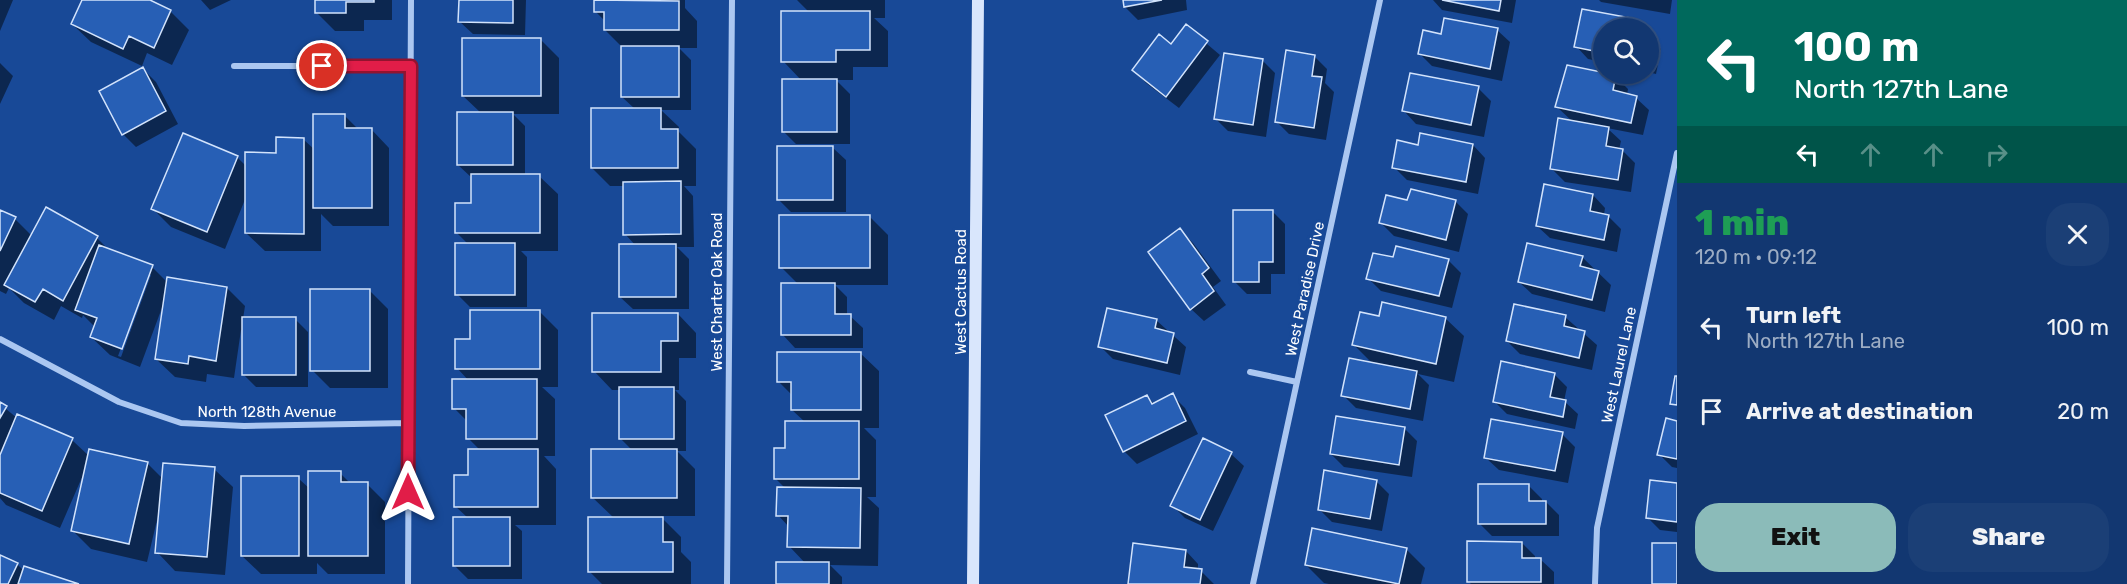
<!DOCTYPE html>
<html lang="en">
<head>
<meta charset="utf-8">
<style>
	body { margin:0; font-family:Rubik,sans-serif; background:#1b3f76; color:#f1f3f6; height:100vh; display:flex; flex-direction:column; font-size:22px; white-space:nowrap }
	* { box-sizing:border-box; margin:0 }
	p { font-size:20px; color:#9cacc3 }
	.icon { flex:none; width:33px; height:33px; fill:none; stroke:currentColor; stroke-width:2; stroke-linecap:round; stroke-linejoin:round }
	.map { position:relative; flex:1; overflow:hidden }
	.side { display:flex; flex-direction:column; background:#123771; width:450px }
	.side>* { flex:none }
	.hud { background:#00695c; color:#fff; overflow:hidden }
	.buttons { position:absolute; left:1593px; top:18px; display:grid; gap:12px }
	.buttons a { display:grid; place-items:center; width:66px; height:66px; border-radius:50%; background:#123771; box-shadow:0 2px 4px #0004,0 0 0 2px #315184; font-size:30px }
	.pin { position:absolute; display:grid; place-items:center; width:51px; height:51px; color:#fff; margin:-26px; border:3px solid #fff; border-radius:50%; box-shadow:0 2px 6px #0007 }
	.me { position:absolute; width:66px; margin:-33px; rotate:0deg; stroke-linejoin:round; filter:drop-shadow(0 0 4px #0008) }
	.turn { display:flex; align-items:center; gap:21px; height:126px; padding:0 18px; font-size:27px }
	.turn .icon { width:78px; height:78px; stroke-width:2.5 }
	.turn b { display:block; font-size:42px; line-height:51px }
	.lanes { display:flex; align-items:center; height:57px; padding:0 18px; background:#0003; justify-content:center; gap:30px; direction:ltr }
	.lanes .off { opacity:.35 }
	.round { display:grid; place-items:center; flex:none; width:63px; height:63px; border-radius:24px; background:#1b3f76 }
	.headline { display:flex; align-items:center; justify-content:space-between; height:102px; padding:0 18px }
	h1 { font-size:36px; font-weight:800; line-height:45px; color:#1e9e55 }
	.cta { display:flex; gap:12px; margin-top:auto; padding:12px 18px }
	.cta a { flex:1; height:69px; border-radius:24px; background:#8bbbb9; color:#111; font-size:24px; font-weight:800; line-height:69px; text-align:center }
	.cta a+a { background:#1b3f76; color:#f1f3f6 }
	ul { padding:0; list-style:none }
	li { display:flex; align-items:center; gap:18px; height:84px; padding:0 18px }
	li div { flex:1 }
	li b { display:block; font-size:22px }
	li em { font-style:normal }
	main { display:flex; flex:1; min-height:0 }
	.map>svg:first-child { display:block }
</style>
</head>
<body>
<main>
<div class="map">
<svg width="1677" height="584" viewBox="0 0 1677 584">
	<rect width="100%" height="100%" fill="#184997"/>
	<!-- shadow -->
	<path fill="#0007" fill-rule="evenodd" d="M0 0H13L0 31Z
		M84 0H146L170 11 189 30 172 65 147 53 142 66 91 42 72 24Z
		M201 0H231L210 10Z
		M317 0H392V20H364V31H335L317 13Z
		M460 0H526L525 35 473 34 460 22Z
		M595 0H685V8L697 21V48H679L691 60V110H661L679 127V132L696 149V186H684L693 196 694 247H677L689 259V309H633L620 297 636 246 625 234V186H610L592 168 635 109 622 97V47L605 30V21L595 11Z
		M797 0H885V18H874L888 31V67H853V80H836L850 94V144H796L783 131 802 81 783 61 810 13Z
		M1124 0H1186L1187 10 1138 20 1125 7Z
		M1433 0H1516L1512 23 1442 10Z
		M1599 0H1672L1670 14 1601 2Z
		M1583 11 1630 19 1639 28H1604V62L1588 59 1576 46Z
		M1187 27 1220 55 1179 108 1146 83 1134 70 1172 46Z
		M1497 30 1510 42 1502 81 1432 66 1419 53 1442 36Z
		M1648 37 1661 49 1656 74 1648 72Z
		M540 39 559 58V114H513L525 126V176H539L558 194V251H521L527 257V307H470L457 294 469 245 457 233 472 204V178L458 165 481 113 463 96Z
		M1314 56 1327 69 1325 83 1334 92 1326 140 1289 134 1276 121Z
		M1262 60 1275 73 1266 137 1228 131 1215 118Z
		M0 63 13 76 0 104Z
		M143 69 156 82 178 124 136 147 123 134Z
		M1615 76 1628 89 1627 95 1636 98 1649 110 1643 135 1607 128 1621 141 1619 150H1622L1635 163 1631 192 1565 182 1552 169 1573 122 1557 107Z
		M1478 88 1491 101 1484 137 1416 124 1404 111Z
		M344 115 358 129H371L389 148V226H333L321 214V251H265L246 233V197L225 249 171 227 153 209 237 157 247 167 278 154 303 139 315 150Z
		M1473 145 1485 158 1478 194 1407 180 1394 167 1419 146Z
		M833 148 846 160V212H791L778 199Z
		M1593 195 1605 208 1604 215 1608 216 1621 229 1617 252 1550 238 1537 226Z
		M1455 201 1468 214 1459 252 1394 236 1381 223Z
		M47 209 97 238 111 252 152 267 168 283 227 288 245 306 243 319H295L308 332V387H256L243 374V330H241L234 378 207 374 206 382 175 377 156 359 163 305 140 367 110 355 91 337 95 327 83 315 82 318 61 306 54 320 24 303 9 288 6 294 0 291V212L15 219 32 236ZM148 275H151L121 357 118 356Z
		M1272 211 1285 224V274H1271V294H1247L1234 281Z
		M869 216 888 235V285H835L847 297V316H850L863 328V348H795L783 335 798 284 781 267Z
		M1180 230 1193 243 1221 281 1213 287 1226 305 1204 321 1191 309Z
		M1582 257 1611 285 1605 312 1532 294 1519 282Z
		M1448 260 1461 273 1452 308 1381 291 1368 278Z
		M369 290 388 309V388H330L312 370Z
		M539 311 558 330V387H542L555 399V456H544L556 469V525H515L522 531V579H468L455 566 468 518 455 506 480 450 468 438V422L454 408 469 381 457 368 471 341Z
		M678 314 696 333V358H679V390H675L686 401V451H677L695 469V516H660L681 537V552L691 562V584H602L590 572 614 518 593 498 632 450 620 438V390H612L594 371Z
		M1565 317 1597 345 1592 370 1520 354 1507 341Z
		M1380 318H1445L1464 336 1454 382 1418 374 1429 385 1423 421 1356 408 1343 395 1373 364 1354 345Z
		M1156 320 1186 347 1180 375 1113 359 1100 346Z
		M860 353 879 371V428H864L876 440V497H867L879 508 878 566 830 565 842 577V584H778L806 564 789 546V527L778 515 786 489 775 478 787 449 805 422 792 410V395L778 381Z
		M1554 374 1567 387 1564 401 1578 414 1575 429 1507 414 1494 401Z
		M1172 395 1185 408 1198 434 1137 464 1124 451 1147 396 1154 404Z
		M0 404 17 418 72 440 89 456 147 463 163 479 214 469 233 487 225 575 175 571 157 552 160 516H158L147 562 91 549 72 530 85 475H83L60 528 6 505 0 498Z
		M1677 422V468L1672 467 1659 454Z
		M1404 428 1417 441 1412 477 1344 467 1331 454Z
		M1562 434 1575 447 1568 483 1499 470 1486 458Z
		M1203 440 1231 454 1244 466 1213 531 1185 518 1172 505Z
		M340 473 351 484H367L385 502V574H328L317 563V574H261L242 556 298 478 310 489Z
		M1376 481 1389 494 1382 531 1332 522 1319 509Z
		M1677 484V532L1660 530 1647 517Z
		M1529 486 1542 499V502H1546L1559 515V536H1492L1479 523Z
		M1522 543 1535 556V560H1541L1554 572V584H1471L1468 581Z
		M1406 549 1425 568 1421 584H1329L1324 583 1306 565Z
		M1186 551 1198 564V570L1201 571 1214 584H1129Z
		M0 557 17 564 24 571 74 584H0Z"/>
	<!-- building -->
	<path fill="#275fb5" stroke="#d2e3fc" stroke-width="1.5" d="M82 0H150L171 10 154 48 129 36 123 49 71 24Z
		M315 0H374V2H346V13H315Z
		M459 0H513V23L458 22Z
		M594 0 679 1V30H604V12H594Z
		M1123 0H1162L1124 7Z
		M1442 0H1501L1499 11Z
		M1582 9 1631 18 1628 28H1604V53L1574 47Z
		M781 11H870V50H836V62H781Z
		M1444 18 1498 28 1490 69 1418 54 1423 30 1441 34Z
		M1186 24 1208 41 1166 97 1132 70 1159 34 1171 44Z
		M462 38H541V96H462Z
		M621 46H679V97H621Z
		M1286 50 1315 55 1312 76 1322 77 1314 128 1275 122Z
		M1224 53 1263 59 1253 125 1214 119Z
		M1567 65 1616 75 1613 90 1637 96 1631 123 1555 107Z
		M143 67 166 111 122 135 99 91Z
		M1410 73 1479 86 1471 125 1402 111Z
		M782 79H837V132H782Z
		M591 108H661V129H678V168H591Z
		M457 112H513V165H457Z
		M313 114H345V128H372V208H313Z
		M1558 118 1609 127 1606 146 1623 149 1618 180 1550 169Z
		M183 133 238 156 207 232 151 209Z
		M1420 133 1473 144 1466 182 1392 168 1397 140 1418 145Z
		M276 137 304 138V234L245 233V152L276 153Z
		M777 146H833V200H777Z
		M471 174H540V233H455V203H471Z
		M681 181V234L623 235V182Z
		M1544 184 1593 194 1590 211 1609 215 1604 240 1536 226Z
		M1411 189 1456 200 1446 240 1379 223 1386 195 1407 200Z
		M46 207 98 236 63 301 43 289 35 302 4 285Z
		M0 210 16 217 0 251Z
		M1233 210H1273V262H1259V282H1233Z
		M779 215H870V268H779Z
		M1180 228 1209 268 1202 274 1214 291 1190 310 1148 252Z
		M455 243H515V295H455Z
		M1527 243 1583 256 1580 266 1599 271 1592 300 1518 282Z
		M619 244H676V297H619Z
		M99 245 153 265 122 349 90 337 97 318 75 310Z
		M1396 246 1449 259 1439 296 1366 279 1373 253 1393 257Z
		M167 277 227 287 216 361 189 356 188 364 155 359Z
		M781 283H835V314H851V335H781Z
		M310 289H370V371H310Z
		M1382 302 1446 317 1436 364 1352 345 1360 312 1379 316Z
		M1514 304 1566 315 1564 326 1585 331 1579 358 1506 341Z
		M1107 308 1157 319 1155 328 1174 333 1167 363 1098 347Z
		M470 310H540V369H455V339H470Z
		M592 313H678V341H661V372H592Z
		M242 317H296V375H242Z
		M777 352H861V410H791V382H777Z
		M1349 358 1417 371 1410 409 1341 396Z
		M1501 361 1555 373 1550 397 1566 400 1563 417 1493 402Z
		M1675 376H1677V405L1670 404Z
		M452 379H537V439H466V409H452Z
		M619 387H674V439H619Z
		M1173 393 1186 421 1123 452 1105 415 1147 395 1152 404Z
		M0 402 7 406 0 418Z
		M17 414 73 438 42 511 0 493V455Z
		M1336 416 1405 427 1399 465 1330 454Z
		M1666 418 1677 421V459L1657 455Z
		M1491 419 1563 432 1555 471 1484 458Z
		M785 421H859V479H774V448H785Z
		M1203 438 1232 452 1200 520 1170 506Z
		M89 449 148 462 129 544 71 531Z
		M468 449H538V507H454V475H468Z
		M591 449H677V498H591Z
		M163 463 215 467 207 557 155 553Z
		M1324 470 1377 480 1370 519 1318 510Z
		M308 471H341V482H368V556H308Z
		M241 476H299V556H241Z
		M1650 480 1677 483V522L1646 518Z
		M1478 484H1529V501H1546V524H1478Z
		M777 487 861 488 860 548 787 547 788 516H776Z
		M453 517H510V566H453Z
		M588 517H663V542H673V572H588Z
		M1312 528 1407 548 1399 584 1305 565Z
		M1467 541 1522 542V558H1541V582H1467Z
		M1133 543 1186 550 1184 567 1202 569 1200 584H1128Z
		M1652 543H1677V584H1652Z
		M0 555 18 563 8 584H0Z
		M776 562H829V584H776Z
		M24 566 79 584H18Z"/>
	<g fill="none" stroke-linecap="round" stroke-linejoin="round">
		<!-- minor -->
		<path stroke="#abc7f1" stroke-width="6" d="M234 66H411
			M0 339 119 402 181 423 244 426 409 423
			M1250 372 1297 382
			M408 584 411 0
			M727 584 732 0
			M1253 584 1380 0
			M1595 584 1597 528 1677 153"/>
		<!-- secondary -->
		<path stroke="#d9e6fc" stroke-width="12" d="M973 584 978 0"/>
	</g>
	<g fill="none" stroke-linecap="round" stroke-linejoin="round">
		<!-- route casing -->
		<g stroke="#92132f" stroke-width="15">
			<path id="route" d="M322 66H411L408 492"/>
		</g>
		<!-- route -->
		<use href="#route" stroke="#e11d48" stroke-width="10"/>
	</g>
	<g text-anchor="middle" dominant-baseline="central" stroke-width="6" stroke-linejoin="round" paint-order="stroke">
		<!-- street labels -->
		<g font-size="15" fill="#fff" stroke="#184997">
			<text transform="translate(1305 289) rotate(-78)">West Paradise Drive</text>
			<text transform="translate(717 292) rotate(-90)">West Charter Oak Road</text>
			<text transform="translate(961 292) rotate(-90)">West Cactus Road</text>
			<text transform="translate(1619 365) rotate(-78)">West Laurel Lane</text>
			<text x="267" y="412">North 128th Avenue</text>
		</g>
	</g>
</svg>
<div class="buttons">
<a><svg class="icon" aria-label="search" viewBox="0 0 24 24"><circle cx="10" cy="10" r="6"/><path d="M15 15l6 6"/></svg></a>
</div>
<div class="pin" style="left:322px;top:66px;background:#d93025"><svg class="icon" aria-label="arrive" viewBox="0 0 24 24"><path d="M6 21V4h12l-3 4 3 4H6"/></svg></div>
<svg class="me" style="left:408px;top:492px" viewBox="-20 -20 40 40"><path d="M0-17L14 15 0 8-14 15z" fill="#e11d48" stroke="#fff" stroke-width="4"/></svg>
</div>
<section class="side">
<div class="hud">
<div class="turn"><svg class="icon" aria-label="left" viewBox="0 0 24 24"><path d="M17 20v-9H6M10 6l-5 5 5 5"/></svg><div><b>100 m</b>North 127th Lane</div></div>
<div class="lanes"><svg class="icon" aria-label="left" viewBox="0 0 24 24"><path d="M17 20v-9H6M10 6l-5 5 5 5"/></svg><svg class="icon off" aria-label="ahead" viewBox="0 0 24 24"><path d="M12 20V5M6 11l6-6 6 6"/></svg><svg class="icon off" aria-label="ahead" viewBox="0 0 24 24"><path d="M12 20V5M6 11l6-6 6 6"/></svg><svg class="icon off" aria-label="right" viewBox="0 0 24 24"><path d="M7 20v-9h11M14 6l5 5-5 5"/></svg></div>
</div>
<div class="headline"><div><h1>1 min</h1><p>120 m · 09:12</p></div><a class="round"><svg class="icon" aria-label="close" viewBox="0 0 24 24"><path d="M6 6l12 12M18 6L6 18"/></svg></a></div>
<ul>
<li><svg class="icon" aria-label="left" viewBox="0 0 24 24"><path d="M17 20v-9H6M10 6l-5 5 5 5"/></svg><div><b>Turn left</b><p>North 127th Lane</p></div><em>100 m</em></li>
<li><svg class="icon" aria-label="arrive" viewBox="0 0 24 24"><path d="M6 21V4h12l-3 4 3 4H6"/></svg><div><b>Arrive at destination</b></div><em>20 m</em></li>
</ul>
<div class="cta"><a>Exit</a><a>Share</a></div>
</section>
</main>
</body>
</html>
